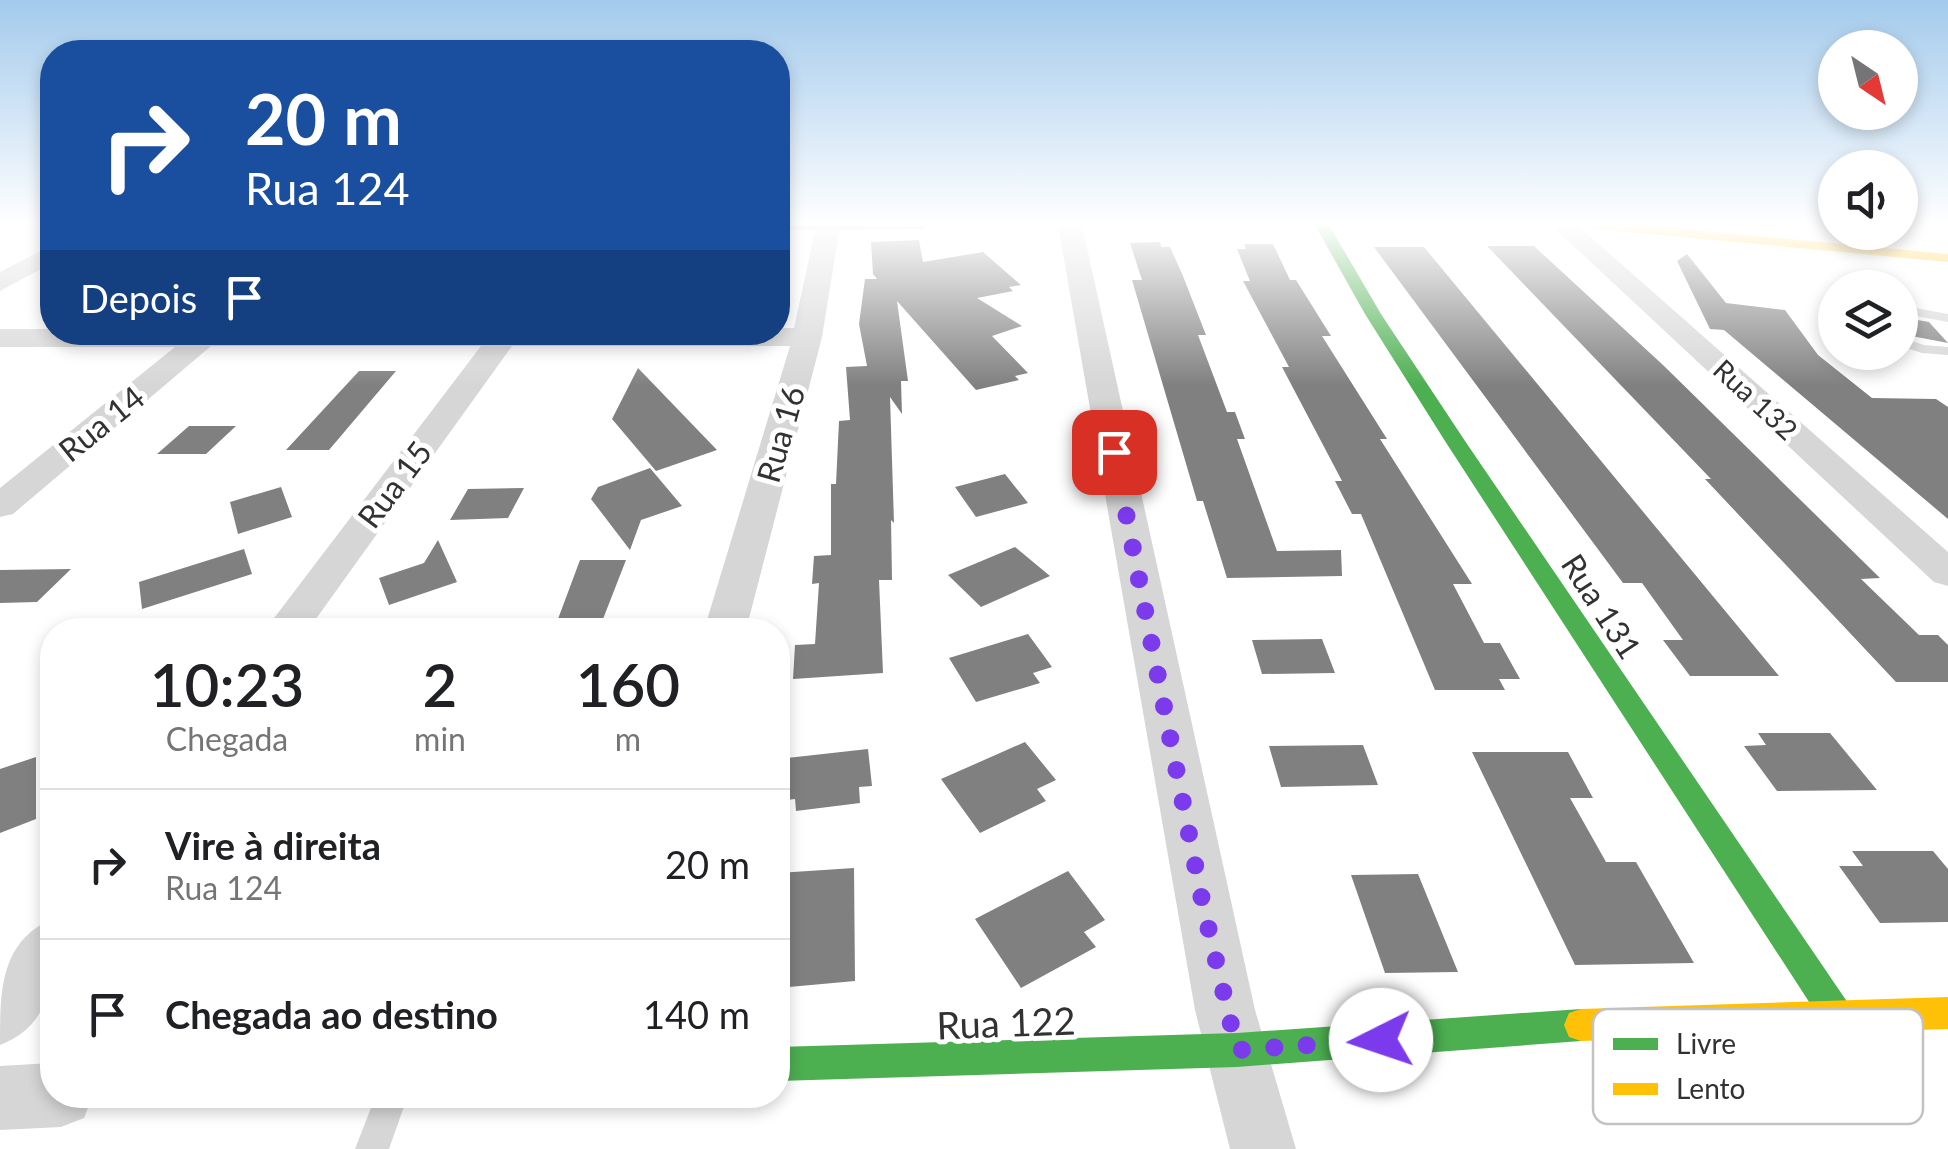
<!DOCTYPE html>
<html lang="pt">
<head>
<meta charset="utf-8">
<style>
	body { margin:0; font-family:Lato,sans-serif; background:#f6f6f6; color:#202124; height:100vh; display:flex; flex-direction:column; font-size:38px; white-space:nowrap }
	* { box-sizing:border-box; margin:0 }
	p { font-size:32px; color:#757577 }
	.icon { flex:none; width:55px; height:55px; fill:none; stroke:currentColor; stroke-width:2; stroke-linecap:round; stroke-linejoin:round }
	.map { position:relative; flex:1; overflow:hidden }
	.panel { position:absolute; left:40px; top:618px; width:750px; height:490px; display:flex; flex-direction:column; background:#fff; border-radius:40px; box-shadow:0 5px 15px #0003 }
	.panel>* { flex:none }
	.hud { position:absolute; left:40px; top:40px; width:750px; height:305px; border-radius:40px; box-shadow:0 5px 15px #0003; background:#1a4fa0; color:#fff; overflow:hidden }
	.needle { width:65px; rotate:145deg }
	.fabs { position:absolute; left:1818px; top:30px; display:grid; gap:20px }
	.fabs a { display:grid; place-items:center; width:100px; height:100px; border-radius:50%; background:#fff; box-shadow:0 5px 15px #0003; font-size:50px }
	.pin { position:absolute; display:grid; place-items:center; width:85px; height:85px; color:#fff; margin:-42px; border-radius:20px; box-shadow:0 5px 15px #0006 }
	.me { position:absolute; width:110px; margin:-55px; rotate:266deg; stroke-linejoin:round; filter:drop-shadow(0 0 8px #0008) }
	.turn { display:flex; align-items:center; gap:35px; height:210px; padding:0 40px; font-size:45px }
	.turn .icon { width:130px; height:130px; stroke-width:2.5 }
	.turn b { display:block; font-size:70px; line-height:85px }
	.then { display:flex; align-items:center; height:95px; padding:0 40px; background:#0003; gap:20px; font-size:38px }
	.eta { display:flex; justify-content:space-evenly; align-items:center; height:170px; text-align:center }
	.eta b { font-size:60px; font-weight:600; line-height:70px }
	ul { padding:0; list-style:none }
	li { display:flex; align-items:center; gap:30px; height:150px; padding:0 40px; border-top:2px solid #e0e0e0 }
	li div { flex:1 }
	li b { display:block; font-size:38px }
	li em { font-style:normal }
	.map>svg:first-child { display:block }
</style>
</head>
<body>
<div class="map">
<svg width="1948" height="1149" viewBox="0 0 1948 1149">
	<rect width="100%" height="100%" fill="#fff"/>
	<!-- building -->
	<path fill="#808080" d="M919 240 923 262 983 252 1021 285 1009 287 1013 291 977 298 1022 326 992 336 1028 373 1015 376 1019 380 976 390 897 301 908 381H901L902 414 890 397 894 523 891 520 892 580H879L883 673 793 679 795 645 815 644 819 583 812 584 814 556 831 555V484H836L839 421 850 420 846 367 867 366 859 324 865 279H877L873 274 871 242Z
		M1160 242 1161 247H1170L1183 276 1206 335H1198L1227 412H1235L1245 439H1237L1277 551 1341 550 1342 576 1227 578 1203 501H1197L1132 280H1142L1130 243Z
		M1244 244H1273L1290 280H1296L1331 336H1322L1387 439H1380L1472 584H1453L1484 643H1500L1520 679H1499L1505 690H1435L1361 514H1352L1335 481H1342L1282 367H1289L1243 281H1250L1237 249H1246Z
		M1487 246H1534L1663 365 1880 578 1861 579 1919 635H1938L1948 645V682H1896L1705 479H1711Z
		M1374 247H1424L1779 676H1690L1663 640H1683L1642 583H1623Z
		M1687 254 1726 303 1785 310 1818 355 1872 398 1936 399 1948 407V519L1724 330 1710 329 1677 261Z
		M1900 317 1929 322 1948 343 1901 334Z
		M638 368 717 450 656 471 612 419Z
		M359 371H396L329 450H286Z
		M189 426H236L206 454H157Z
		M650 468 682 506 641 520 630 550 591 499 598 487Z
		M1005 474 1028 503 976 517 955 487Z
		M281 487 292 517 238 534 230 502Z
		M524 488 508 518 450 520 468 489Z
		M438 540 457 582 389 605 379 578 424 563Z
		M1015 547 1050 576 981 607 948 575Z
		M244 549 252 574 142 609 139 582Z
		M580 560H626L603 619H558Z
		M71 569 37 602 0 603V570Z
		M1028 634 1052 667 1033 673 1040 683 976 702 949 658Z
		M1322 639 1335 673 1262 674 1252 640Z
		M1758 733H1830L1877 790 1777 791 1744 746 1766 745Z
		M1025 742 1056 780 1037 789 1046 801 980 833 941 779Z
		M1363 745 1378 785 1281 787 1269 746Z
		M868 749 872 786 859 787 860 803 796 811 795 799 778 801V759Z
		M1472 752H1568L1593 798H1570L1606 862H1636L1694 963 1575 965Z
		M36 757V819L0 833V769Z
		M1852 851H1933L1948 869V922L1880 923 1839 866H1863Z
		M854 868 855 981 778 988V873Z
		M1068 871 1105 920 1084 932 1096 947 1021 988 975 919Z
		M1418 874 1458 972 1385 973 1351 875Z"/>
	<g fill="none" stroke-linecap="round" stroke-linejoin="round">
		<!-- lane -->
		<path fill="#d6d6d6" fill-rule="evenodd" d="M1900 305 1948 314V322L1900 313Z
			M1900 337 1924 345 1948 347V355L1922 353 1900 346Z
			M376 1095H408L389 1149H355Z"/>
		<!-- street -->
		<path fill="#d6d6d6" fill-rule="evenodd" d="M1058 225H1082L1255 1010 1296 1149H1230L1195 1010Z
			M1551 225H1577L1948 552V586L1934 582Z
			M816 226H840L822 337 746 630H704L790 346H512L308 630H265L481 346H211L13 514 0 517V488L175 347H0V329H52V332H778V328H794Z
			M52 245V263L0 291V272Z
			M52 919C55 971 56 1023 0 1045 0 991 0 942 52 919Z
			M52 1063V1095H93L84 1118 61 1127 0 1130V1066Z"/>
		<!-- fast -->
		<path fill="#4caf50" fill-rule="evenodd" d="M778 225H929L922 229 778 230Z
			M1315 225H1329L1381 314 1465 441 1850 1006 1855 1017 1850 1028 1838 1033 1826 1028 1445 441 1365 314Z
			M1581 1009 1593 1013 1598 1025 1593 1037 1581 1041 1237 1067 778 1081V1047L1237 1033Z"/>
		<!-- slow -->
		<path fill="#ffc107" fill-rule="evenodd" d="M1588 225H1641L1948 254V262L1595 229Z
			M1948 997V1029L1581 1041 1569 1037 1564 1025 1569 1013 1581 1009Z"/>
	</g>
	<!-- sky -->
	<linearGradient id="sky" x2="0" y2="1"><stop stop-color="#a3caec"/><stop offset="0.58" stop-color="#fff"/><stop offset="1" stop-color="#fff" stop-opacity="0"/></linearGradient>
	<rect width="1948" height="386" fill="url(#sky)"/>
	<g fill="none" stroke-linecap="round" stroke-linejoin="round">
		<!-- route -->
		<path stroke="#7c3aed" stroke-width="18" stroke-dasharray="0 32.4" d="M1114 452 1203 905 1237 1050 1381 1040"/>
	</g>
	<g text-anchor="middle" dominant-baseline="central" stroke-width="10" stroke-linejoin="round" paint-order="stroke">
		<!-- far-street labels -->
		<g font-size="28" fill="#323232" stroke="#fff">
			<text transform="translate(1756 399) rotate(43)">Rua 132</text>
		</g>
		<!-- street labels -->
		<g font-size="32" fill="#323232" stroke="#fff">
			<text transform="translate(101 423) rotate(-39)">Rua 14</text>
			<text transform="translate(780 434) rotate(-74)">Rua 16</text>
			<text transform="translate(394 484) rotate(-53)">Rua 15</text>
			<text transform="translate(1602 606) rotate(57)">Rua 131</text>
		</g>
		<!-- near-street labels -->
		<g font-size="38" fill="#323232" stroke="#fff">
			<text transform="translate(1006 1022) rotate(-2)">Rua 122</text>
		</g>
	</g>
	<!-- legend -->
	<rect x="1593" y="1009" width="330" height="115" rx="15" fill="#fff" stroke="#c2c2c2" stroke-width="2.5"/>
	<rect x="1613" y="1038" width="45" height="12" fill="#4caf50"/>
	<rect x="1613" y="1083" width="45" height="12" fill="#ffc107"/>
	<g font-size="28" fill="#323232">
		<text x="1676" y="1054">Livre</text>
		<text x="1676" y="1099">Lento</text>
	</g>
</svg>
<div class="fabs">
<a><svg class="needle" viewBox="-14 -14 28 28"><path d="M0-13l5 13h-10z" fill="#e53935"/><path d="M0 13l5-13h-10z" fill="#757577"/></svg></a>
<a><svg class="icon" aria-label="sound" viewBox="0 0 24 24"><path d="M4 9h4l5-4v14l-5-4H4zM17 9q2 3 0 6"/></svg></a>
<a><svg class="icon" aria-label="layers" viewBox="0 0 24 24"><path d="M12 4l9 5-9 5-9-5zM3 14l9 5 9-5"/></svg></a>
</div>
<div class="pin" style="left:1114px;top:452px;background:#d93025"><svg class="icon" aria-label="arrive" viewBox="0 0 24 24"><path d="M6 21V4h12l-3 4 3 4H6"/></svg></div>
<svg class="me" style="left:1381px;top:1040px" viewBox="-20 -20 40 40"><circle r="19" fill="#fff"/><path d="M0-13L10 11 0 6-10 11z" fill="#7c3aed"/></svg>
<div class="hud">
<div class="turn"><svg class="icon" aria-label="right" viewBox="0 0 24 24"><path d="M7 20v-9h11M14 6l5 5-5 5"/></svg><div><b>20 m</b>Rua 124</div></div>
<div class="then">Depois<svg class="icon" aria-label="arrive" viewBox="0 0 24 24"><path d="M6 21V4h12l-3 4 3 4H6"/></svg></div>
</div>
<section class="panel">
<div class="eta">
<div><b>10:23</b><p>Chegada</p></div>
<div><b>2</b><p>min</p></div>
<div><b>160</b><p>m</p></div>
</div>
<ul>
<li><svg class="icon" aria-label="right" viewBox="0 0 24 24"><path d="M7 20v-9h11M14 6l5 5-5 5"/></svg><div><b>Vire à direita</b><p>Rua 124</p></div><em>20 m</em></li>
<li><svg class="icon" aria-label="arrive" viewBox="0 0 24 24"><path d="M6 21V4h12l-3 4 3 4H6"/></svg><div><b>Chegada ao destino</b></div><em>140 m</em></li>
</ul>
</section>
</div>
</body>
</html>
